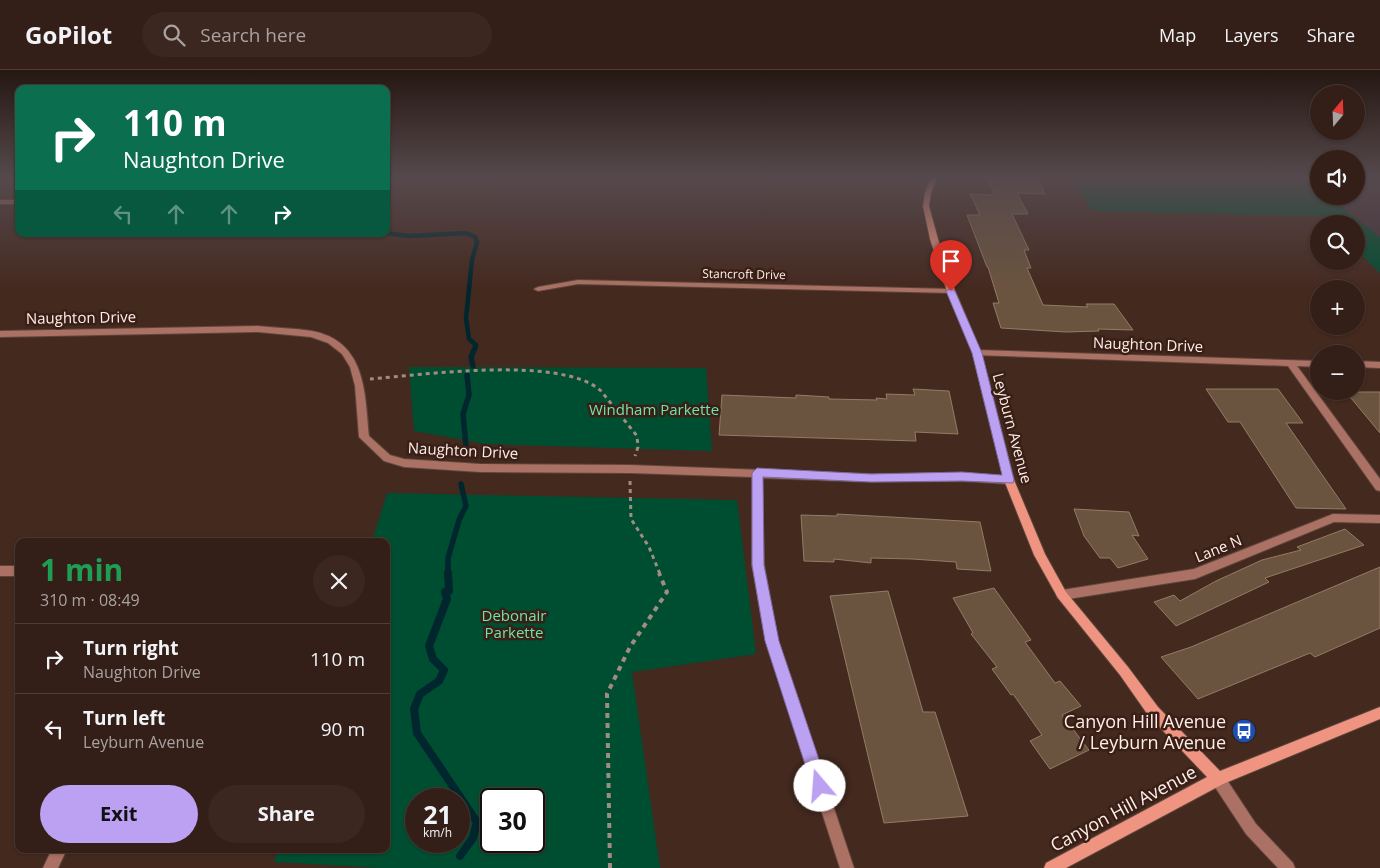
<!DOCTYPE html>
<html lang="en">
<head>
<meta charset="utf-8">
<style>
	body { margin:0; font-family:"Open Sans",sans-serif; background:#3b2720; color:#f1f3f6; height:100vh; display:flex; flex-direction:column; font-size:19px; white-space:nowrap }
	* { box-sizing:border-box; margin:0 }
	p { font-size:16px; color:#a9a2a1 }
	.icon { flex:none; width:28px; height:28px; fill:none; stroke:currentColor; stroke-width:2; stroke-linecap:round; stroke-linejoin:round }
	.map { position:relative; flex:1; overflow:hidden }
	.details { position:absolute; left:15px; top:468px; width:375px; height:315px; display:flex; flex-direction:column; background:#331f17; border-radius:10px; box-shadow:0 1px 4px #0004,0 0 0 1px #4e3d36 }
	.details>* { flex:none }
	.guide { position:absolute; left:15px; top:15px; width:375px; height:152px; border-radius:10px; box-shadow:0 1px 4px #0004,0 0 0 1px #4e3d36; background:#0b6e4f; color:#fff; overflow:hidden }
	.needle { width:32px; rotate:19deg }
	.fabs { position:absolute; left:1310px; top:15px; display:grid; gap:10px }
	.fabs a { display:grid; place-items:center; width:55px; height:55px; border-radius:50%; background:#331f17; box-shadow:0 1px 4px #0004,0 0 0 1px #4e3d36; font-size:25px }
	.speed { position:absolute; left:405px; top:718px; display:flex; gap:10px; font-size:25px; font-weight:700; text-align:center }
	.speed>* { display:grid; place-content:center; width:65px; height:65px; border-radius:50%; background:#331f17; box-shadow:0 1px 4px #0004,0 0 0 1px #4e3d36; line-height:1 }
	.speed small { font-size:12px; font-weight:400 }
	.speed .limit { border:2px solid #111; border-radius:8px; background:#fff; color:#111 }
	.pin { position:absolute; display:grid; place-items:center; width:42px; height:42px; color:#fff; margin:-51px -21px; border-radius:50% 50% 50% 0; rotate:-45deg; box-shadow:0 0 5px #0007 }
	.pin .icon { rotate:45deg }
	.me { position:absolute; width:55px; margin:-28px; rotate:342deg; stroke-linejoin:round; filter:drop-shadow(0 0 4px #0008) }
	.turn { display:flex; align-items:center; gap:18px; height:105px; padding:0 25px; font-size:22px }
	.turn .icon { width:65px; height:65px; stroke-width:2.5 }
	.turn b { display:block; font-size:35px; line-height:42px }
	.lanes { display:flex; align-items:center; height:48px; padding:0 25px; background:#0003; justify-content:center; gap:25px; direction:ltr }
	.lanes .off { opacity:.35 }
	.round { display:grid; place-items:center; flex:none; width:52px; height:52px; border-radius:26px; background:#3b2720 }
	.overview { display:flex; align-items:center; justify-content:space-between; height:85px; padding:0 25px }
	h1 { font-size:30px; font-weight:700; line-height:38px; color:#1e9e55 }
	.action { display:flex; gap:10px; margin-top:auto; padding:10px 25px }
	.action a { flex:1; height:58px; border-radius:30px; background:#bca0f2; color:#111; font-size:20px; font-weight:700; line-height:58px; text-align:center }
	.action a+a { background:#3b2720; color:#f1f3f6 }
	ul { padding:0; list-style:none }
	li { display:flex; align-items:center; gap:15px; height:70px; padding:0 25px; border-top:1px solid #4e3d36 }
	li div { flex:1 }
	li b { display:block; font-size:19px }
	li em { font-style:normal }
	header { display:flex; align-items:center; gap:30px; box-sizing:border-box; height:70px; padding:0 25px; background:#331f17; border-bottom:1px solid #4e3d36 }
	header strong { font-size:24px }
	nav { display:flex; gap:28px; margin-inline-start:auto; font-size:18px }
	.search { width:350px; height:45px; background:#3b2720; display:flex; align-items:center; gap:12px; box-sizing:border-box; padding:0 18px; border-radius:28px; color:#a9a2a1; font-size:19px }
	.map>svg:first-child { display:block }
</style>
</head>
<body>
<header>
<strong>GoPilot</strong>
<div class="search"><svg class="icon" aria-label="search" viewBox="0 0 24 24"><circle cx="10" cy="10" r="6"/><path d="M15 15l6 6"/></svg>Search here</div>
<nav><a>Map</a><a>Layers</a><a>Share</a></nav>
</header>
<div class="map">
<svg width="1380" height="798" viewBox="0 0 1380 798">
	<rect width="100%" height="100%" fill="#44291f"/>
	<!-- industrial -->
	<path fill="#44333c" d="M1356 108H1380V167L1327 126H1356Z"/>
	<!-- green -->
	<path fill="#004e31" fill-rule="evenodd" d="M1072 108H1319V111L1312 114 1319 120V126H1327L1380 167V203L1356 179V154H1332L1324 146 1092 141Z
		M409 297 706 298 712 381 486 374 414 361Z
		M387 423 737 430 756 584 632 602 660 798H382L274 792 278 779H386V471H372ZM416 729H459V771H416ZM491 729H534V771H491Z"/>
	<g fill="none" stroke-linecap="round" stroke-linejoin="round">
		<!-- stream-far2 -->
		<path stroke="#01262d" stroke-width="4.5" d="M386 163 409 166 466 163 475 167 477 172 472 190 466 248 469 269 476 275 474 280"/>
		<!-- stream-far1 -->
		<path stroke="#01262d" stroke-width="5.5" d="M473 296 471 287 475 278
			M466 377 463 344 469 325 467 305
			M448 504V488L459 450 466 436 461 414"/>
		<!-- stream -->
		<path stroke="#01262d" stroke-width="8" d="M448 503 449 521 445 522 447 529 429 576 433 589 444 600 439 611 420 624 414 639 417 663 477 752 473 768 460 786"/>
	</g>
	<!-- building -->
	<path fill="#6b543f" stroke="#947b65" d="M988 108 1038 109 1045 124 1017 123 1028 144H1012L1029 180H1024L1031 198H1027L1043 235 1088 237 1086 234H1114L1133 260 1098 259 1099 261 1066 262 1001 258 993 233H999L988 197H987L967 145H980L970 124 994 125Z
		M913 319 949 321 958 364 915 362 916 371 719 365 722 325 796 328V325L829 327V329L877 330 876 328 887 329 886 324 915 325Z
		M1206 319H1278L1303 353H1286L1346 439 1296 438 1240 352H1228Z
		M1346 322H1380V363Z
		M1074 439 1129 442 1139 466 1132 465 1148 489 1118 498 1110 488H1100L1084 466Z
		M837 444 980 452 991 501 957 499 956 492 912 489 871 488V493L834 489V492L804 491 801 445 837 446Z
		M1345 459 1364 475 1265 508 1269 512 1176 556 1154 532 1174 525 1180 531 1216 511 1262 490 1301 480 1297 477Z
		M1380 497V558L1315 587 1310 583 1198 629 1161 587 1191 577Z
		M994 518 1031 570 1025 572 1055 613 1060 611 1081 636 1062 645 1089 680 1050 699 1030 671 1042 665 1013 624 1011 625 992 599 997 597 971 564 973 563 953 528Z
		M888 521 923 642H935L968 746 884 753 830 526Z"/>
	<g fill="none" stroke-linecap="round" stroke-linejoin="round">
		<!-- lane casing -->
		<g stroke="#5e453b" stroke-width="2">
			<path id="lane" d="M1333 444 1380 445V453L1334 452 1195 509 1062 530 1058 528 1056 525 1058 522 1062 520 1194 499Z"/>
		</g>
		<!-- street casing -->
		<g stroke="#5e453b" stroke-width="2">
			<path id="street" d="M0 130H19V134H0Z
				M578 210 951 219 955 221 951 223 578 214 538 221 534 219 538 217Z
				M258 256C276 258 294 258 312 261 366 271 365 323 369 366L390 385 404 389 480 394 630 395 871 404 962 403 1013 407 1014 410 1013 413 1009 414 962 411 871 412 762 408 764 495 778 571 854 798H840L766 571 752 495V407L630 403 480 402 404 397 384 391 359 367 355 316 350 297 342 284 328 273 311 267 258 262 0 267V261Z
				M977 280 1319 291V297L1297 296 1380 409V421L1376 420 1288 296 974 285 973 283Z
				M1356 291 1380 292V298L1356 297Z
				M0 496H19V506H0Z
				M1218 702 1223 704 1256 754 1293 793 1295 798H1278L1246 764 1213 714 1211 709 1213 704Z
				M52 779H67L58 798H43Z"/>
		</g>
		<!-- secondary casing -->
		<g stroke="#5e453b" stroke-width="2">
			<path id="secondary" d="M931 108H937L931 123 929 136 938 169 955 221 981 283 1014 410 1045 484 1066 522 1128 597 1158 637 1220 701 1380 637V649L1223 714 1066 798H1044L1046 793 1207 707 1148 645 1120 605 1058 528 1034 485 1004 410 973 283 947 221 930 169 923 136 925 123Z"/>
		</g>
		<!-- path-far1 -->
		<path stroke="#a18c84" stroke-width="3" stroke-dasharray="4 4" stroke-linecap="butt" d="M370 309C422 305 562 285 601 321L637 366 638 377 635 386
			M630 411 631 449 649 477 660 504"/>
		<!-- path -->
		<path stroke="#a18c84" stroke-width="4" stroke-dasharray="5 5" stroke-linecap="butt" d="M610 798 607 624 630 577 667 522 659 503"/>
		<!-- lane -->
		<use href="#lane" fill="#aa7164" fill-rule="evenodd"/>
		<!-- street -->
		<use href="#street" fill="#aa7164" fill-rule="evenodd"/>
		<!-- secondary -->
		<use href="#secondary" fill="#ee9480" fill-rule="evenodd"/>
	</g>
	<!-- sky -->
	<linearGradient id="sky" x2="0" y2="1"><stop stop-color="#251711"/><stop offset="0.49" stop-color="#56494d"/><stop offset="1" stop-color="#56494d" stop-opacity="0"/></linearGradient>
	<rect width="1380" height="219" fill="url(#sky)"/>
	<!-- route -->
	<path fill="#bca0f2" stroke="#7a689d" d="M951 218 955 221 982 283 1014 410 1013 413 962 411 871 412 763 407 764 495 779 571 828 716 825 722 820 724 814 722 812 716 765 571 752 495V403L757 398 871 404 962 402 1002 405 972 283 946 221Z"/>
	<!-- icons -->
	<defs>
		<g id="bus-disc" transform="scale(1.25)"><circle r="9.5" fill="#1a4fb4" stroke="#3a1f16"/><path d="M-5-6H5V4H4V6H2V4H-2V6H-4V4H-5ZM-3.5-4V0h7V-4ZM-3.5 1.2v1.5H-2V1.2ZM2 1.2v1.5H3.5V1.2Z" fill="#fff"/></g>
	</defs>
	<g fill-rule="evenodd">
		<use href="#bus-disc" x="1244" y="661"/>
	</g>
	<g text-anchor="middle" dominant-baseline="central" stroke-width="5" stroke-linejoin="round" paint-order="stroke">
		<!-- far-street labels -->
		<g font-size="12" fill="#fdeee8" stroke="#3a1f16">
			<text transform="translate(744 204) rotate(1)">Stancroft Drive</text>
		</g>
		<!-- street labels -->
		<g font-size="15" fill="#fdeee8" stroke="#3a1f16">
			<text transform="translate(81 247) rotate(-1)">Naughton Drive</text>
			<text transform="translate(1148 274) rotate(2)">Naughton Drive</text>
			<text transform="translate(1013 358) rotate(75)">Leyburn Avenue</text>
			<text transform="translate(463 380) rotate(3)">Naughton Drive</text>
			<text transform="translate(1218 478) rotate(-22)">Lane N</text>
		</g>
		<!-- park labels -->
		<g font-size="15" fill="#6ee4ab" stroke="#3a1f16">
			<text x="654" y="339">Windham Parkette</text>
			<text x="514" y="545">Debonair<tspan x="514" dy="17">Parkette</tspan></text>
		</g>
		<!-- near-poi labels -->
		<g font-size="18" fill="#fdeee8" stroke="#3a1f16" text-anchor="end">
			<text x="1226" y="651">Canyon Hill Avenue<tspan x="1226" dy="21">/ Leyburn Avenue</tspan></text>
		</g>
		<!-- near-street labels -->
		<g font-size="18" fill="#fdeee8" stroke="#3a1f16">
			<text transform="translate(1123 738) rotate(-28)">Canyon Hill Avenue</text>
		</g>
	</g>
</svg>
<div class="fabs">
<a><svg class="needle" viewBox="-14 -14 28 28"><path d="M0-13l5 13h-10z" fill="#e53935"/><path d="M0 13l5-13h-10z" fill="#a9a2a1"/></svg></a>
<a><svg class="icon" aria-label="sound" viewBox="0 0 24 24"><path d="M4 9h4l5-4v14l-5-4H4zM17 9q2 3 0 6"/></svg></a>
<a><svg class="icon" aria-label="search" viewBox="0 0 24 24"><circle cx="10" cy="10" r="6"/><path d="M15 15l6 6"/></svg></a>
<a>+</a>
<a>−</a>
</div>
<div class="speed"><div>21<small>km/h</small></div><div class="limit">30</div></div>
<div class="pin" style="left:951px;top:221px;background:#d93025"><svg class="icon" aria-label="arrive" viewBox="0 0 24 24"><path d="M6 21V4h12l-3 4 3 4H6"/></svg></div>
<svg class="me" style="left:820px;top:716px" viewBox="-20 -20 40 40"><circle r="19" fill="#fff"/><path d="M0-13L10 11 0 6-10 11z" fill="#bca0f2"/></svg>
<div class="guide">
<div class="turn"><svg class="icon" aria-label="right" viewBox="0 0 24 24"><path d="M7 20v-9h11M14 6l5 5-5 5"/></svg><div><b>110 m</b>Naughton Drive</div></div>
<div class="lanes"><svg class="icon off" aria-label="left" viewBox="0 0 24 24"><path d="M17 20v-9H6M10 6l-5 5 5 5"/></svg><svg class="icon off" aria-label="ahead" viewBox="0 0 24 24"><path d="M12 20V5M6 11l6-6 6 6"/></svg><svg class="icon off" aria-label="ahead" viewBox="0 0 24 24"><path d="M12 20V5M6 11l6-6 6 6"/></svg><svg class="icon" aria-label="right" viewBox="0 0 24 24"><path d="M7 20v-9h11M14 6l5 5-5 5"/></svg></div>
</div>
<section class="details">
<div class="overview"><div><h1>1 min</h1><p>310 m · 08:49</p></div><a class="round"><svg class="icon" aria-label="close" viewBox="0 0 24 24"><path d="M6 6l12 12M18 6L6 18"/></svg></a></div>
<ul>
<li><svg class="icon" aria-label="right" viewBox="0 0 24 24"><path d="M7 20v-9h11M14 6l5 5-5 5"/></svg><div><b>Turn right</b><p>Naughton Drive</p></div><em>110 m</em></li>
<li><svg class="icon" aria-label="left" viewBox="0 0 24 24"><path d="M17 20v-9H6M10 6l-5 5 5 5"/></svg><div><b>Turn left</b><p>Leyburn Avenue</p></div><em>90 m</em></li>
</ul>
<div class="action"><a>Exit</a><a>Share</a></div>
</section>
</div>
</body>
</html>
